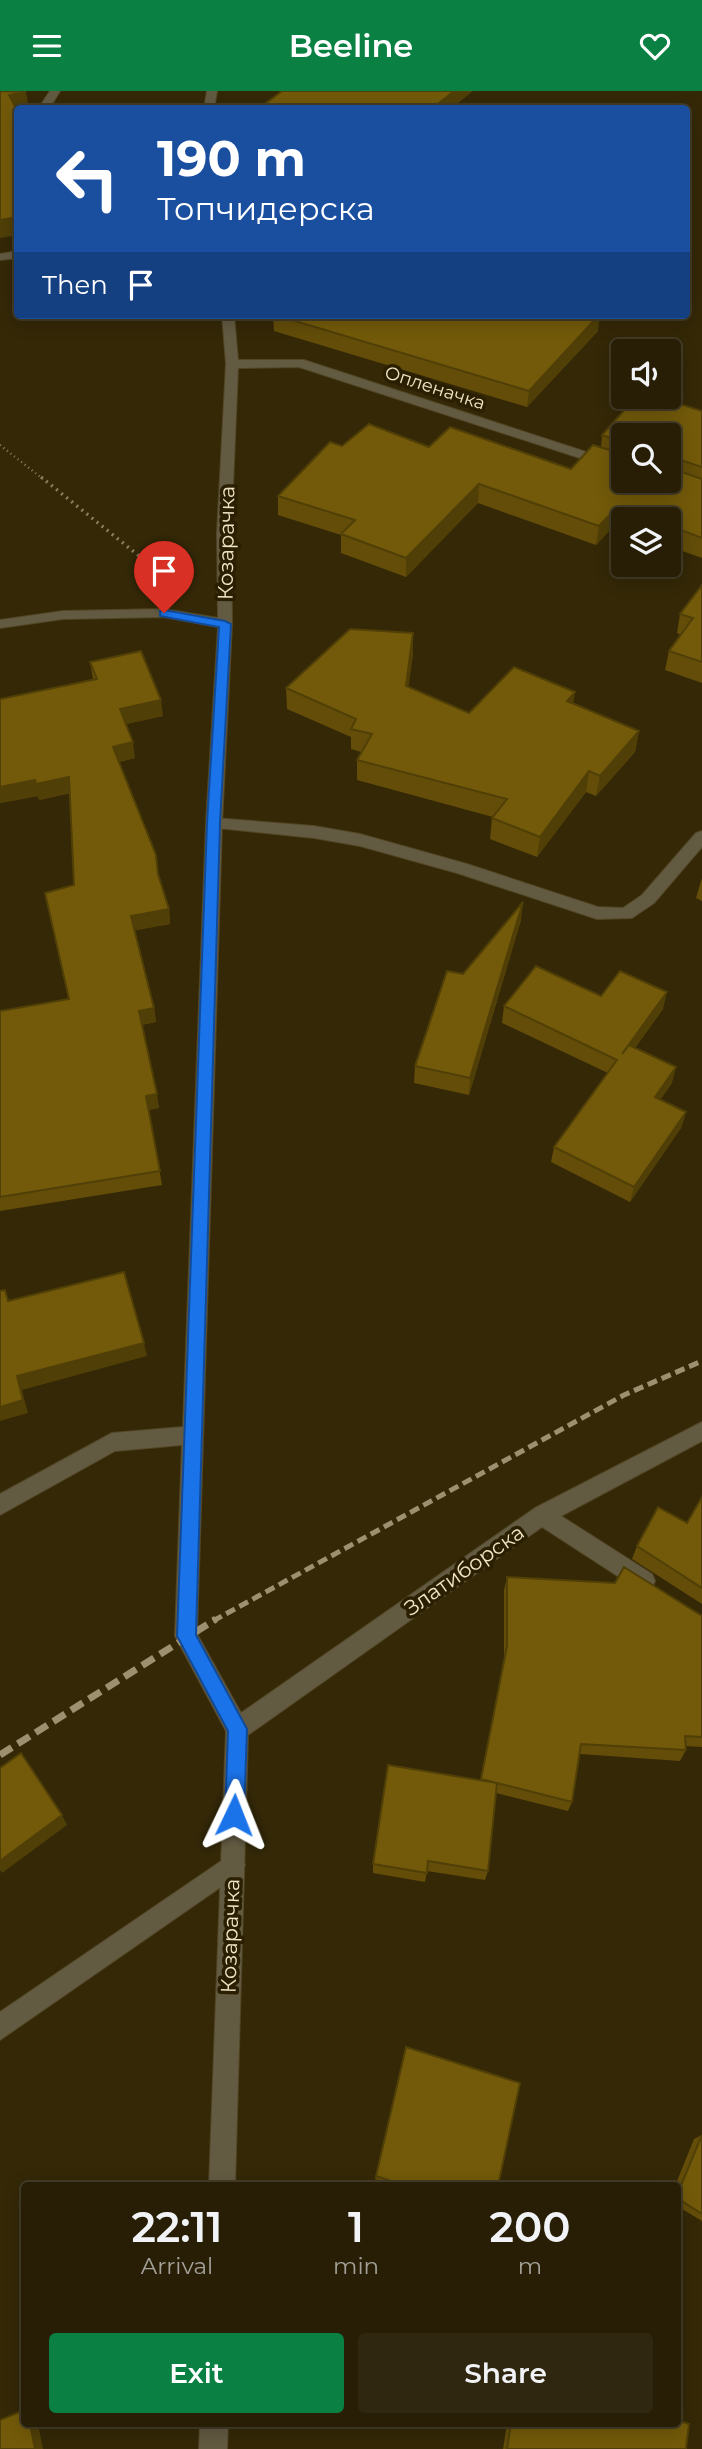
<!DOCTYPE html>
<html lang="en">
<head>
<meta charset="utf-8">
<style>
	body { margin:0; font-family:Montserrat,sans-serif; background:#2f270f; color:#f1f3f6; height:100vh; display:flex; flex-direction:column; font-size:26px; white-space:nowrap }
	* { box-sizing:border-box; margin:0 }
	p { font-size:23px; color:#a4a29a }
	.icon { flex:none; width:38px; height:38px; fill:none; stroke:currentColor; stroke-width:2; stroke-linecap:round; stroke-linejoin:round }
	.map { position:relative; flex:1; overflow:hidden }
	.drawer { position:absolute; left:21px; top:2091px; width:660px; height:245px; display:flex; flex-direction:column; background:#271e05; border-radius:7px; box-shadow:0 4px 18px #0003,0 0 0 2px #433c27 }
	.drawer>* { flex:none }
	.hud { position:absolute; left:14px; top:14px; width:676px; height:214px; border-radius:7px; box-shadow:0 4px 18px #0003,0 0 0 2px #433c27; background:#1a4fa0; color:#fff; overflow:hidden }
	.fabs { position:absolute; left:611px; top:248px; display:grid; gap:14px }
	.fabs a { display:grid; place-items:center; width:70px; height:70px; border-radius:7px; background:#271e05; box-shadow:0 4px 18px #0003,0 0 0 2px #433c27; font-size:35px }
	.pin { position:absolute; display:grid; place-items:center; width:60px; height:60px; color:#fff; margin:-72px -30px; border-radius:50% 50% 50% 0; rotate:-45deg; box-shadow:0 0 7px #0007 }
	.pin .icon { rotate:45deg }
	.me { position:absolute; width:77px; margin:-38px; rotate:2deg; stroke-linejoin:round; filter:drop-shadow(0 0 5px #0008) }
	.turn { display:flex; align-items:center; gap:24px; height:147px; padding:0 28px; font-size:32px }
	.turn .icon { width:91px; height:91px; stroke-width:2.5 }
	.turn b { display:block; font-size:49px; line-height:60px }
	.then { display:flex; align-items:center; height:66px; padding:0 28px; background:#0003; gap:14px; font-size:26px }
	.eta { display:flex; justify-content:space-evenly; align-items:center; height:119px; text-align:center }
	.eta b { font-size:42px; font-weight:600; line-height:49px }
	.button { display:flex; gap:14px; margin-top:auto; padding:14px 28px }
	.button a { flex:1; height:80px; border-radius:7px; background:#0b8043; color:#fff; font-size:28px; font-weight:600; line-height:80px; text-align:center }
	.button a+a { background:#2f270f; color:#f1f3f6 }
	header { display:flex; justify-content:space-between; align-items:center; height:91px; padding:0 28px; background:#0b8043; color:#fff; font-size:32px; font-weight:600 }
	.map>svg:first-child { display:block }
</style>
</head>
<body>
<header><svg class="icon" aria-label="menu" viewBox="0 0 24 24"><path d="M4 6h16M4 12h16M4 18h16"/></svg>Beeline<svg class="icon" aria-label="heart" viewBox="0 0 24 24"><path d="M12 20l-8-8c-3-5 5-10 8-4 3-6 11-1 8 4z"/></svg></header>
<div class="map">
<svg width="702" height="2358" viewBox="0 0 702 2358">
	<rect width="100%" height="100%" fill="#342807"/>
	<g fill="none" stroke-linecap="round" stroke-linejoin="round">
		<!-- service casing -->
		<g stroke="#524625" stroke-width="2">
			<path id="service" d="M214 727 314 735 360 743 467 773 598 816 623 817 642 804 696 742 702 740V756L654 812 632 827 597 828 457 782 360 755 314 747 208 736 206 732Z
				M233 1762 241 1766 245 1774 241 1782 0 1949V1921Z"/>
		</g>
		<!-- minor casing -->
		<g stroke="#524625" stroke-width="2">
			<path id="minor" d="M50 0H60L49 18H38Z
				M207 0H217L214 18H204Z
				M18 160V167L0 169V163Z
				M222 224H234L238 269H304L623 373V381L299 276 238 277 231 442 232 533 222 732 197 1543 241 1622 535 1417 702 1331V1350L561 1425 652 1483 655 1490 652 1497 644 1500 636 1497 542 1436 248 1644 235 2095H209L226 1640 175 1545 182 1354 115 1360 0 1424V1403L112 1342 183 1336 206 732 218 536 164 526 63 528 0 537V529L63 520 164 518 218 527 217 442 226 273Z
				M200 2333H228L227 2358H199Z"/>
		</g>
		<!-- path-far1 -->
		<path stroke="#8b7e5e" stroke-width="2.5" stroke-dasharray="1 3.5" stroke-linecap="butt" d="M0 354 43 388"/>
		<!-- path -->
		<path stroke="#8b7e5e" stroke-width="3.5" stroke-dasharray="2 4.5" stroke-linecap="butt" d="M41 386 169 489"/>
		<!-- service -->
		<use href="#service" fill="#635a42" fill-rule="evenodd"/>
		<!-- minor -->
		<use href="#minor" fill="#635a42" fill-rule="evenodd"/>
		<!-- rail-far1 -->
		<path stroke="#9d9070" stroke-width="5" stroke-dasharray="10 5" stroke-linecap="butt" d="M213 1530 624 1304 702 1270"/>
		<!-- rail -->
		<path stroke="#9d9070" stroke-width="7" stroke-dasharray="14 7" stroke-linecap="butt" d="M0 1664 216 1528"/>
	</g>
	<!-- wall -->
	<path fill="#634d09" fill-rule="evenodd" d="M273 224H599L598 240 527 316 274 240Z
		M702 320V467L668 455V429H623V438L614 435 596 454 478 412 406 486 341 462V444L278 424V405L342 355 429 356 571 378 601 356 602 344ZM623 345 668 390H623Z
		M702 494V592L665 579 669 560 681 544 677 542 680 523Z
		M413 542V563L408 595 469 622 574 613 639 640 635 661 596 705 586 701 537 766 490 748 492 727 493 726 357 689V669L361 661 351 658V646L287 618 286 597Z
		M90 571 163 625 126 633 135 667 119 671 159 787 169 818 170 833 134 839 154 917 156 931 142 934 159 1017 149 1019 162 1094 0 1120V920L69 908 74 794 70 702 39 709 38 705 0 712V608L93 588Z
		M702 788V810L696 807 701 790Z
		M521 829 469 1004 414 992 415 975Z
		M601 905 663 918 635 957 672 992 660 1009 686 1021 681 1037 630 1111 551 1071 554 1056 608 982 502 932 504 915Z
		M702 1406V1513L632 1468 637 1455 687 1432Z
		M507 1486 702 1525V1656L685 1655 686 1659 680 1670 580 1663 572 1711 568 1720 496 1702 488 1780 485 1789 427 1780 425 1791 373 1782V1773L481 1689 504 1567V1499Z
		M406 1956 498 2095H395L375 2088Z
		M702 2044V2130L677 2115V2095H675L694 2048Z
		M507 2333H677L686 2358H503Z"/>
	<!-- shaded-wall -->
	<path fill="#503f07" d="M454 0H473L451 18H432Z
		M26 1 29 18H18V20L9 4Z
		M18 126V144L0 147V129Z
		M599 224 598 240 527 316 529 300Z
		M672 366 668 385V367Z
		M479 393 478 412 406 486V467Z
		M617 416 614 435 596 454 599 435Z
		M413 542V563L406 615V595Z
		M575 601 572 622 567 610Z
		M161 609 163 625 122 634 120 618Z
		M639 640 635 661 596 705 600 685Z
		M133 651 135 667 116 671 113 656Z
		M589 680 586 701 537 766 540 746Z
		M69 686 72 702 39 709 36 693Z
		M35 689 38 705 0 712V696Z
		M523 811 521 829 469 1004 470 987Z
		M169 818 170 833 133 840 131 825Z
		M667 901 663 918 618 980 622 963Z
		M154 917 156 931 141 934 139 920Z
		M676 976 672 992 651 1022 655 1006Z
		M157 1003 159 1017 149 1019 146 1005Z
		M686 1021 681 1037 630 1111 634 1096Z
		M144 1252 147 1265 22 1299 28 1322 0 1330V1316L17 1285Z
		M62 1724 67 1734 2 1782 0 1779V1770Z
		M30 2333H38L43 2358H35Z"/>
	<!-- building -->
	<path fill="#735a0a" stroke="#503f07" stroke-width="2" d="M0 0 26 1 9 4 18 21V126L0 129Z
		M282 0H454L432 18H258Z
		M275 224H599L529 300Z
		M636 306H658L702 320V376L672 366 668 367V345H623V351L602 344Z
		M369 333 429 356 450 336 571 378 593 354 623 363V390H668V376L702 388V447L668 434V429H653L617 416 599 435 479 393 406 467 341 443 355 429 278 405 330 351 342 355Z
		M702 494V571L669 560 693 527 680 523Z
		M350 538 413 542 406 595 469 622 514 576 575 601 567 610 639 640 600 685 589 680 540 746 492 727 507 708 357 669 372 643 351 638 356 628 286 597Z
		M141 560 161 609 120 618 133 651 113 656 156 764 158 783 169 818 131 825 154 917 139 920 157 1003 146 1005 160 1080 0 1106V920L69 908 45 802 74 794 69 686 36 693 35 689 0 696V608L97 588 90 571Z
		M523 811 470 987 415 975 447 880 463 883Z
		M536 875 601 905 620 880 667 901 622 963 629 954 676 976 655 1006 686 1021 634 1096 554 1056 617 969 504 915Z
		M124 1181 144 1252 17 1285 23 1309 0 1316V1200L5 1199 8 1210Z
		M702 1406V1497L637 1455 658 1416 687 1432Z
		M624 1476 702 1525V1646L685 1645 686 1659 581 1653 572 1711 481 1688 507 1555V1486L615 1492Z
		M21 1662 62 1724 0 1770V1677Z
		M388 1674 497 1692 488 1780 428 1770 427 1782 373 1773Z
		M406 1956 520 1992 498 2095H406L376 2085Z
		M702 2044V2123L677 2107V2104Z
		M24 2319V2333H30L35 2358H0V2329Z
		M677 2329 689 2333 686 2358H507L511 2333H677Z"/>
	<!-- route -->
	<path fill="#1a73e8" stroke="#114b97" stroke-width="2" d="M164 519 225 530 231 533 220 732 196 1544 247 1638 244 1724 241 1731 234 1734 227 1731 225 1724 228 1640 177 1545 207 732 219 536 160 525V520Z"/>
	<g text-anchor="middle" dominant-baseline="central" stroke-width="7" stroke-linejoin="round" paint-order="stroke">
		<!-- far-street labels -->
		<g font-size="18" fill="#f1e4c5" stroke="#2a1f00">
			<text transform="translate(435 297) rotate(18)">Опленачка</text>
		</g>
		<!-- street labels -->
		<g font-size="21" fill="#f1e4c5" stroke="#2a1f00">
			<text transform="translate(226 452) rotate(-89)">Козарачка</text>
			<text transform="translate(464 1479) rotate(-35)">Златиборска</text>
			<text transform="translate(230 1845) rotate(-88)">Козарачка</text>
		</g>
	</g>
</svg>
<div class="fabs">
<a><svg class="icon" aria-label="sound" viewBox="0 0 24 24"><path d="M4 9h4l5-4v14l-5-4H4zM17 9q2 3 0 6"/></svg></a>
<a><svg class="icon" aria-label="search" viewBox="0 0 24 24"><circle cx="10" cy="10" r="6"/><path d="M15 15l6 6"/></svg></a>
<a><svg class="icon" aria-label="layers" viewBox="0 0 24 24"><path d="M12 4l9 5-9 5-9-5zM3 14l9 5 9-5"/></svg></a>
</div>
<div class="pin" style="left:164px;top:522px;background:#d93025"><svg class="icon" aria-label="arrive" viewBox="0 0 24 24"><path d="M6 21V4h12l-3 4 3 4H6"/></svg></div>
<svg class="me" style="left:234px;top:1724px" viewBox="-20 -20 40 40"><path d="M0-17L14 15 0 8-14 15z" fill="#1a73e8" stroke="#fff" stroke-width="4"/></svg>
<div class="hud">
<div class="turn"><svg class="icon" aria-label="left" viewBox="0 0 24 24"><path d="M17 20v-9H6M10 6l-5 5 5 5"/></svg><div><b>190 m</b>Топчидерска</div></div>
<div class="then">Then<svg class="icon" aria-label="arrive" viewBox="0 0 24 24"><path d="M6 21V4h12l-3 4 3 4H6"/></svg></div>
</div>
<section class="drawer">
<div class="eta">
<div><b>22:11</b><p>Arrival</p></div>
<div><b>1</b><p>min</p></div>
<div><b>200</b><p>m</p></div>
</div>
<div class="button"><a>Exit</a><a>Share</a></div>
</section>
</div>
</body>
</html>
